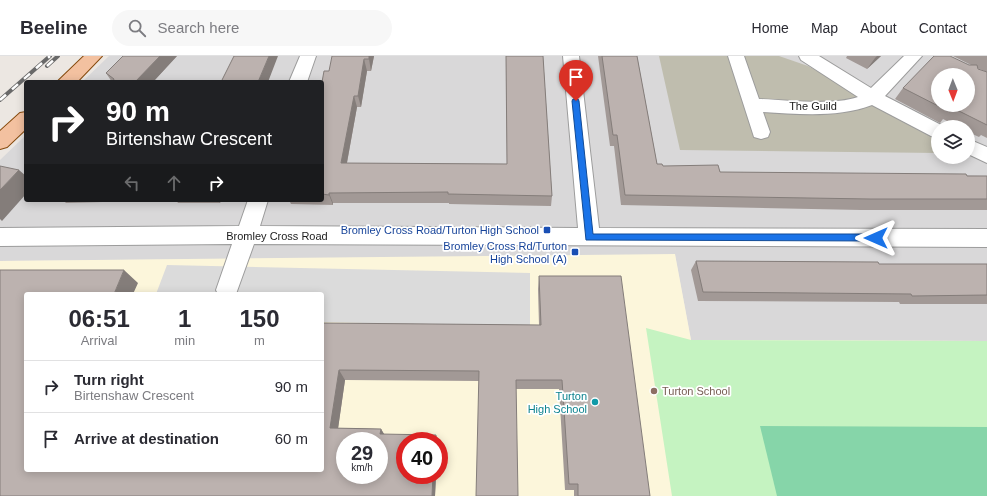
<!DOCTYPE html>
<html lang="en">
<head>
<meta charset="utf-8">
<style>
	body { margin:0; font-family:Helvetica,sans-serif; background:#f7f7f7; color:#2b2b33; height:100vh; display:flex; flex-direction:column; font-size:15px; white-space:nowrap }
	* { box-sizing:border-box; margin:0 }
	p { font-size:13px; color:#7c7c81 }
	.icon { flex:none; width:22px; height:22px; fill:none; stroke:currentColor; stroke-width:2; stroke-linecap:round; stroke-linejoin:round }
	.map { position:relative; flex:1; overflow:hidden }
	.drawer { position:absolute; left:24px; top:236px; width:300px; height:180px; display:flex; flex-direction:column; background:#fff; border-radius:4px; box-shadow:0 2px 10px #0003 }
	.drawer>* { flex:none }
	.top-card { position:absolute; left:24px; top:24px; width:300px; height:122px; border-radius:4px; box-shadow:0 2px 10px #0003; background:#202124; color:#fff; overflow:hidden }
	.needle { width:26px; rotate:179deg }
	.tools { position:absolute; left:931px; top:12px; display:grid; gap:8px }
	.tools a { display:grid; place-items:center; width:44px; height:44px; border-radius:50%; background:#fff; box-shadow:0 2px 10px #0003; font-size:20px }
	.speed { position:absolute; left:336px; top:376px; display:flex; gap:8px; font-size:20px; font-weight:700; text-align:center }
	.speed>* { display:grid; place-content:center; width:52px; height:52px; border-radius:50%; background:#fff; box-shadow:0 2px 10px #0003; line-height:1 }
	.speed small { font-size:10px; font-weight:400 }
	.speed .limit { border:6px solid #d22; background:#fff; color:#111 }
	.pin { position:absolute; display:grid; place-items:center; width:34px; height:34px; color:#fff; margin:-41px -17px; border-radius:50% 50% 50% 0; rotate:-45deg; box-shadow:0 0 4px #0007 }
	.pin .icon { rotate:45deg }
	.me { position:absolute; width:44px; margin:-22px; rotate:270deg; stroke-linejoin:round; filter:drop-shadow(0 0 3px #0008) }
	.turn { display:flex; align-items:center; gap:14px; height:84px; padding:0 16px; font-size:18px }
	.turn .icon { width:52px; height:52px; stroke-width:2.5 }
	.turn b { display:block; font-size:28px; line-height:34px }
	.lanes { display:flex; align-items:center; height:38px; padding:0 16px; background:#0003; justify-content:center; gap:20px; direction:ltr }
	.lanes .off { opacity:.35 }
	.eta { display:flex; justify-content:space-evenly; align-items:center; height:68px; text-align:center }
	.eta b { font-size:24px; font-weight:700; line-height:28px }
	ul { padding:0; list-style:none }
	li { display:flex; align-items:center; gap:12px; height:52px; padding:0 16px; border-top:1px solid #e1e1e2 }
	li div { flex:1 }
	li b { display:block; font-size:15px }
	li em { font-style:normal }
	header { display:flex; align-items:center; gap:24px; box-sizing:border-box; height:56px; padding:0 20px; background:#fff; border-bottom:1px solid #e1e1e2 }
	header strong { font-size:19px }
	nav { display:flex; gap:22px; margin-inline-start:auto; font-size:14px }
	.search { width:280px; height:36px; background:#f7f7f7; display:flex; align-items:center; gap:10px; box-sizing:border-box; padding:0 14px; border-radius:22px; color:#7c7c81; font-size:15px }
	.map>svg:first-child { display:block }
</style>
</head>
<body>
<header>
<strong>Beeline</strong>
<div class="search"><svg class="icon" aria-label="search" viewBox="0 0 24 24"><circle cx="10" cy="10" r="6"/><path d="M15 15l6 6"/></svg>Search here</div>
<nav><a>Home</a><a>Map</a><a>About</a><a>Contact</a></nav>
</header>
<div class="map">
<svg width="987" height="440" viewBox="0 0 987 440">
	<rect width="100%" height="100%" fill="#ece7e2"/>
	<!-- residential -->
	<path fill="#d9d8d9" fill-rule="evenodd" d="M109 0H987V285L691 284 675 199 0 205V104L26 79V144H322V26H82ZM938 19H968V49H938ZM938 71H968V101H938Z"/>
	<!-- education -->
	<path fill="#fcf6db" fill-rule="evenodd" d="M675 198 691 284 987 285V440H0V205ZM26 238H322V414H26ZM345 385H379V419H345ZM405 385H439V419H405Z"/>
	<!-- construction -->
	<path fill="#bfbdae" d="M659 0H779L808 10 938 82V97L680 94Z"/>
	<!-- park -->
	<path fill="#c5f3c1" d="M646 272 691 284 987 285V440H672Z"/>
	<!-- pitch -->
	<path fill="#86d5a9" d="M760 370 987 371V440H777Z"/>
	<!-- parking -->
	<path fill="#dbdbdb" d="M167 209 530 217V271L322 266V238H156Z"/>
	<g fill="none" stroke-linecap="round" stroke-linejoin="round">
		<!-- minor casing -->
		<g stroke="#9c9c9c" stroke-width="2">
			<path id="minor" d="M300 0H316L307 26H289Z
				M563 0H579L599 172 987 173V191L254 188 236 238H218L216 234 232 188 0 190V172L239 170 248 144H268L260 170 578 172Z
				M728 0H744L759 43C787 44 832 50 858 41L801 4 799 0H819L871 32 904 0H922L885 40 945 71H938V82L931 80 872 49C838 62 799 58 763 56L770 76 768 81 761 83 754 81Z
				M968 83 987 91V107L968 98Z"/>
		</g>
		<!-- major casing -->
		<g stroke="#864a0d" stroke-width="2">
			<path id="major" d="M84 0H102L77 26H57Z
				M26 56V73L7 91 0 93V75L20 57Z"/>
		</g>
		<!-- minor -->
		<use href="#minor" fill="#fff" fill-rule="evenodd"/>
		<!-- major -->
		<use href="#major" fill="#f3c1a0" fill-rule="evenodd"/>
		<!-- rail casing -->
		<g stroke="#696969" stroke-width="4">
			<path id="rail" d="M47 10 58 0
				M0 44 50 0"/>
		</g>
		<!-- rail -->
		<use href="#rail" stroke="#fff" stroke-width="2.5" stroke-dasharray="8" stroke-linecap="butt"/>
	</g>
	<!-- wall -->
	<path fill="#a29996" fill-rule="evenodd" d="M177 0 153 26H112L106 17Z
		M374 0 371 15H367L361 51H357L347 107 507 108 506 0H543L552 140 551 150 449 148V147H333V149L291 148 289 144H322V26L329 15Z
		M598 0H637L657 108 663 110 720 116 987 120V154H861L621 149 614 90H610Z
		M847 0H881L867 13 846 2Z
		M953 0H987V82L981 79 979 81 968 76V71H959L943 63 940 67 895 43 903 32 969 9H971ZM977 12 987 16 978 13Z
		M63 144H221L220 147H178L176 144 66 147Z
		M696 205 879 208H987V248H900L899 246 698 245 691 214Z
		M539 220 650 440H574V434H565L559 333H516L479 325 345 324 338 372 381 373 405 419H436L435 440H0L138 227 26 414H322V267L539 269 538 233Z"/>
	<!-- shaded-wall -->
	<path fill="#847d7a" d="M160 0H177L153 26H135Z
		M269 0H278L268 26H258Z
		M369 0H374L371 15 369 3Z
		M877 0H881L867 13 875 2Z
		M364 3 367 15 361 51 358 40Z
		M354 40 357 51 345 117 341 107Z
		M19 114 26 120V138L2 165 0 163V134Z
		M329 137 333 147V149L329 139Z
		M218 144H221L220 147Z
		M124 214 138 227 133 238H114Z
		M339 314 345 324 337 380 330 372Z
		M381 373 386 381 380 378Z
		M436 379 438 385H435Z
		M433 419H436L435 440H432Z"/>
	<!-- building -->
	<path fill="#bcb2af" stroke="#847d7a" fill-rule="evenodd" d="M123 0H160L135 26H113L114 23 106 17Z
		M234 0H269L258 26H221Z
		M332 0H369V3H364L358 40H354L341 107 507 108 506 0H543L552 140 448 138V136L329 137V139L322 138V26L324 15H329Z
		M602 0H637L657 108H662L663 110 718 109 720 116 966 118 967 120H987V143H870L625 139 617 79H613Z
		M934 0H950L969 9H977L978 13 987 16V69L953 52 950 56 903 32ZM938 19H968V49H938Z
		M0 110 19 114 0 134Z
		M696 205 878 206 879 208H987V239L912 240 911 238 703 236Z
		M0 214H124L114 238H26V414H322V267L541 269 539 220H621L650 440H578V428H569L562 324H516L518 440H476L479 315 339 314 330 372 381 373 380 378 436 379 435 385H405V419H433L432 440H0ZM345 385H379V419H345Z"/>
	<!-- route -->
	<path fill="#1a73e8" stroke="#114b97" d="M573 43H578L579 45 593 178H876L880 182 876 185 586 184 572 45Z"/>
	<!-- markers -->
	<g fill="#1a4fb4" stroke="#fff" stroke-width="1.5">
		<rect x="543" y="170" width="8" height="8" rx="2"/>
		<rect x="571" y="192" width="8" height="8" rx="2"/>
	</g>
	<circle fill="#8d6e63" stroke="#fff" stroke-width="1.5" cx="654" cy="335" r="4"/>
	<circle fill="#0f9aa8" stroke="#fff" stroke-width="1.5" cx="595" cy="346" r="4"/>
	<g text-anchor="middle" dominant-baseline="central" stroke-width="3.5" stroke-linejoin="round" paint-order="stroke">
		<!-- street labels -->
		<g font-size="11" fill="#1b1b1b" stroke="#fff">
			<text x="813" y="50">The Guild</text>
			<text x="277" y="180">Bromley Cross Road</text>
		</g>
		<!-- transit labels -->
		<g font-size="11" fill="#164399" stroke="#fff" text-anchor="end">
			<text x="539" y="174">Bromley Cross Road/Turton High School</text>
			<text x="567" y="190">Bromley Cross Rd/Turton<tspan x="567" dy="13">High School (A)</tspan></text>
		</g>
		<!-- education labels -->
		<g font-size="11" fill="#785e54" stroke="#fff" text-anchor="start">
			<text x="662" y="335">Turton School</text>
		</g>
		<!-- culture labels -->
		<g font-size="11" fill="#0d838f" stroke="#fff" text-anchor="end">
			<text x="587" y="340">Turton<tspan x="587" dy="13">High School</tspan></text>
		</g>
	</g>
</svg>
<div class="tools">
<a><svg class="needle" viewBox="-14 -14 28 28"><path d="M0-13l5 13h-10z" fill="#e53935"/><path d="M0 13l5-13h-10z" fill="#7c7c81"/></svg></a>
<a><svg class="icon" aria-label="layers" viewBox="0 0 24 24"><path d="M12 4l9 5-9 5-9-5zM3 14l9 5 9-5"/></svg></a>
</div>
<div class="speed"><div>29<small>km/h</small></div><div class="limit">40</div></div>
<div class="pin" style="left:576px;top:45px;background:#d93025"><svg class="icon" aria-label="arrive" viewBox="0 0 24 24"><path d="M6 21V4h12l-3 4 3 4H6"/></svg></div>
<svg class="me" style="left:876px;top:182px" viewBox="-20 -20 40 40"><path d="M0-17L14 15 0 8-14 15z" fill="#1a73e8" stroke="#fff" stroke-width="4"/></svg>
<div class="top-card">
<div class="turn"><svg class="icon" aria-label="right" viewBox="0 0 24 24"><path d="M7 20v-9h11M14 6l5 5-5 5"/></svg><div><b>90 m</b>Birtenshaw Crescent</div></div>
<div class="lanes"><svg class="icon off" aria-label="left" viewBox="0 0 24 24"><path d="M17 20v-9H6M10 6l-5 5 5 5"/></svg><svg class="icon off" aria-label="ahead" viewBox="0 0 24 24"><path d="M12 20V5M6 11l6-6 6 6"/></svg><svg class="icon" aria-label="right" viewBox="0 0 24 24"><path d="M7 20v-9h11M14 6l5 5-5 5"/></svg></div>
</div>
<section class="drawer">
<div class="eta">
<div><b>06:51</b><p>Arrival</p></div>
<div><b>1</b><p>min</p></div>
<div><b>150</b><p>m</p></div>
</div>
<ul>
<li><svg class="icon" aria-label="right" viewBox="0 0 24 24"><path d="M7 20v-9h11M14 6l5 5-5 5"/></svg><div><b>Turn right</b><p>Birtenshaw Crescent</p></div><em>90 m</em></li>
<li><svg class="icon" aria-label="arrive" viewBox="0 0 24 24"><path d="M6 21V4h12l-3 4 3 4H6"/></svg><div><b>Arrive at destination</b></div><em>60 m</em></li>
</ul>
</section>
</div>
</body>
</html>
